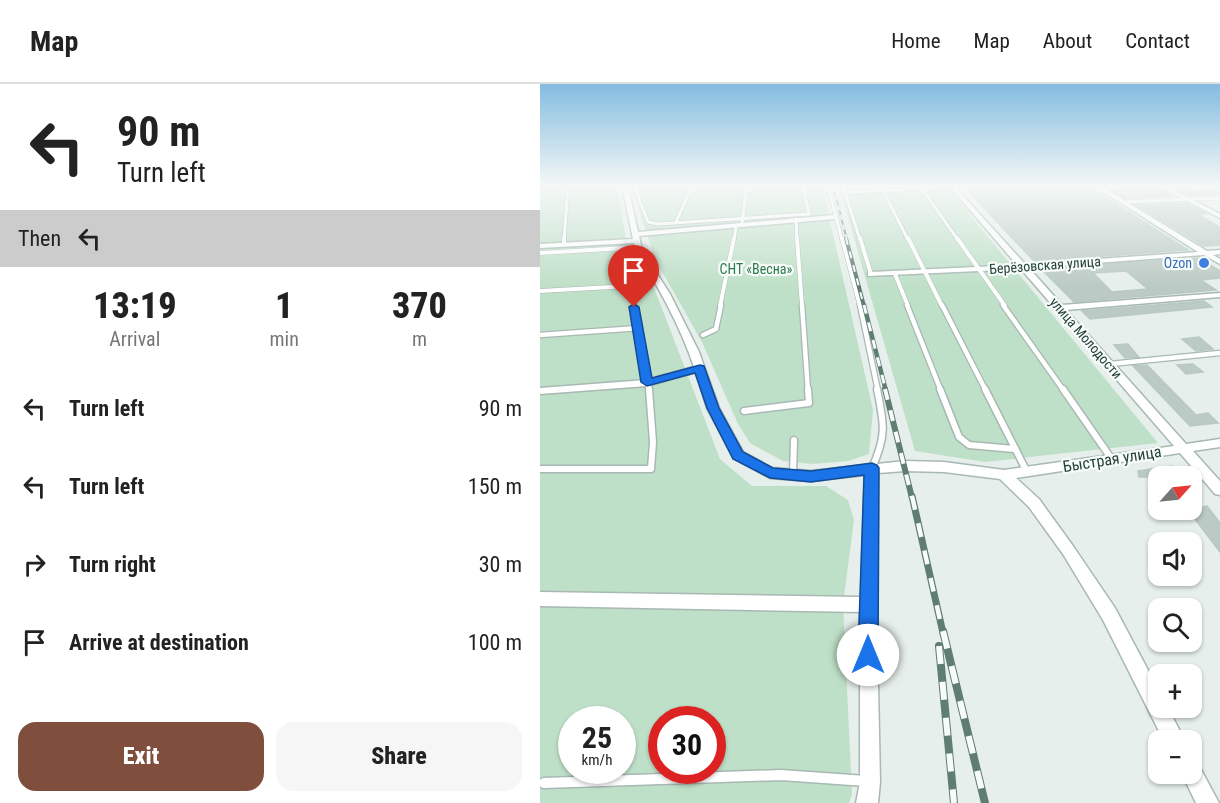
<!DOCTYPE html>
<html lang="en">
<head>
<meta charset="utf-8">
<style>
	body { margin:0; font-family:"Roboto Condensed",sans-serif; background:#f6f6f6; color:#222; height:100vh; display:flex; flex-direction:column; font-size:22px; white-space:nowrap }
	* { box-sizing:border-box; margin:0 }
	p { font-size:20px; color:#767676 }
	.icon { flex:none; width:33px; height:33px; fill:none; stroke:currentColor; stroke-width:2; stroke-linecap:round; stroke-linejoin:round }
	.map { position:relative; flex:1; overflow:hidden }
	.sheet { display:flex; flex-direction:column; background:#fff; width:540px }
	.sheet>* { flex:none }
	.hud { background:#fff; color:#222; overflow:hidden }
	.needle { width:39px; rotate:63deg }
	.controls { position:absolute; left:608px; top:382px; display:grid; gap:12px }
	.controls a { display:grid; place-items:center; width:54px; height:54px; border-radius:12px; background:#fff; box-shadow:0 2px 4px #0004; font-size:30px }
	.speed { position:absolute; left:18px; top:622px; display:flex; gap:12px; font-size:30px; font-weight:700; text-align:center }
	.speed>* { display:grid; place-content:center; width:78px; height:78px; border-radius:50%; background:#fff; box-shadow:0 2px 4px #0004; line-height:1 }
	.speed small { font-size:15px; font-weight:400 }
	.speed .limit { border:9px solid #d22; background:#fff; color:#111 }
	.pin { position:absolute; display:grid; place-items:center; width:51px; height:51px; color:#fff; margin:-62px -26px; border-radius:50% 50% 50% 0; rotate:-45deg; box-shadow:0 0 6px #0007 }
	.pin .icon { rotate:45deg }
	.me { position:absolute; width:66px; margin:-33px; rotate:0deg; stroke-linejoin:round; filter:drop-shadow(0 0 4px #0008) }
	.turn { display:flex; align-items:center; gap:21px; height:126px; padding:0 18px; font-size:27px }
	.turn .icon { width:78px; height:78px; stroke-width:2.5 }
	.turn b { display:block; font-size:42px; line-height:51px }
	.then { display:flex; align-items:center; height:57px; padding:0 18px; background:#0003; gap:12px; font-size:22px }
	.eta { display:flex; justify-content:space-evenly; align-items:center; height:102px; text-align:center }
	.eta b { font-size:36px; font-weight:800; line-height:42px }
	.button { display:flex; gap:12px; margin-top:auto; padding:12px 18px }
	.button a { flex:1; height:69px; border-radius:18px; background:#804e3d; color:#fff; font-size:24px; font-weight:800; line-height:69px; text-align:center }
	.button a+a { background:#f6f6f6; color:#222 }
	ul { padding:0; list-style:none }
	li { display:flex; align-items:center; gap:18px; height:78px; padding:0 18px }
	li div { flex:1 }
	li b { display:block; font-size:22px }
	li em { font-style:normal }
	header { display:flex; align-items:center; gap:36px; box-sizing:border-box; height:84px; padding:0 30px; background:#fff; border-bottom:2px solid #e0e0e0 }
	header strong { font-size:28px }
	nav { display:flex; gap:33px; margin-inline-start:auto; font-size:21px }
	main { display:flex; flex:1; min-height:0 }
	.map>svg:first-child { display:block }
</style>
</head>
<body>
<header>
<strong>Map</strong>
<nav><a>Home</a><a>Map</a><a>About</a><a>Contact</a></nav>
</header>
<main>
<section class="sheet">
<div class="hud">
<div class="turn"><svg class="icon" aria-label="left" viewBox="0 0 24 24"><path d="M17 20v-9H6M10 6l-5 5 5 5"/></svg><div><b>90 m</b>Turn left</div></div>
<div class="then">Then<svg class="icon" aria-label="left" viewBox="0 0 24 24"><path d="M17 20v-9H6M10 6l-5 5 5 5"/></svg></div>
</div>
<div class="eta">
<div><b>13:19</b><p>Arrival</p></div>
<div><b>1</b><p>min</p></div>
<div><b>370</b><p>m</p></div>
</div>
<ul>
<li><svg class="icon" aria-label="left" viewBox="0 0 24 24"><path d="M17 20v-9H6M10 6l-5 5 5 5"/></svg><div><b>Turn left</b></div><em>90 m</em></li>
<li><svg class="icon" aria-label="left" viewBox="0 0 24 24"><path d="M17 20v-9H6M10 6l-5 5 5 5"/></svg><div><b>Turn left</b></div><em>150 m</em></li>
<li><svg class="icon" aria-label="right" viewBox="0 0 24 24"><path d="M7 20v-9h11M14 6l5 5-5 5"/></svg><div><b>Turn right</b></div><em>30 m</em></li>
<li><svg class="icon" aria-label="arrive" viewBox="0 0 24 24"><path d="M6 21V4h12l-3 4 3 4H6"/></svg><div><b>Arrive at destination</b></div><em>100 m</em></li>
</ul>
<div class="button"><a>Exit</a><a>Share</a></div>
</section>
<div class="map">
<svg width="680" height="719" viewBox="0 0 680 719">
	<rect width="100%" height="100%" fill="#e6efeb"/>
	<!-- green -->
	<path fill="#bfe0c8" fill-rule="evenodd" d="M0 102H77L86 155 114 204 180 375 212 402H286L308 416 314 436 303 520 312 710 309 719H0ZM32 636H82V687H32ZM122 636H172V687H122Z
		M91 102H282L333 326 329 370 308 377 273 380 243 377 210 359 198 340 162 258 115 175Z
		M299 102H406L618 359 445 378 375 367Z"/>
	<!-- building -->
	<path fill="#bbcac4" stroke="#b8c9c2" stroke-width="1.5" fill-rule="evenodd" d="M496 102H548L648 166 494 177 426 105Z
		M634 103H645L653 107 680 106V110L649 112Z
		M614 104 634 112 585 114 572 106Z
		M647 119 667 130H657L680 143V161L664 162 597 121Z
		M659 174 680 187V194L661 196 676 206 534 218 501 185ZM586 187 608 205 572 208 553 189Z
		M664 217 672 223 550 235 542 227Z
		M659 253 673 265 656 267 642 255Z
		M588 260 596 270 599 273 585 274 574 261Z
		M653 280 663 288 646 290 637 281Z
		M607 281 656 331 668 329 678 339 650 342 593 282Z
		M632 382 642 393H599L598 387Z
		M667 422 680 439V468L648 426Z"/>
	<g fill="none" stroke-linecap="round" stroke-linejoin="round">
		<!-- service-far4 casing -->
		<g stroke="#a8b8b2" stroke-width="4.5">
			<path id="service-far4" d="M94 102 108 138 118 140 269 130 263 102
				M288 102 302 156
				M303 102 320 156
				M341 102 368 156
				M380 102 418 156
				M583 118 680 114
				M256 135 257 156
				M136 138 152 102
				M202 139 207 102
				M24 156 28 102
				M194 156 196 143"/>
		</g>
		<!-- service-far3 casing -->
		<g stroke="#a8b8b2" stroke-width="5">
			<path id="service-far3" d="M257 154 262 222
				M302 154 320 222
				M320 154 331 190
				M368 154 402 222
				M417 154 465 222
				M24 160V154
				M0 169 85 164 94 222
				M355 190 368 222
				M0 207 89 202
				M180 222 194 154"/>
		</g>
		<!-- service-far2 casing -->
		<g stroke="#a8b8b2" stroke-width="7">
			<path id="service-far2" d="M94 221 109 307
				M262 221 268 307
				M320 221 338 307
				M367 221 401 307
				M402 221 446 307
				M463 221 524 307
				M0 251 99 244
				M163 251 176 245 181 221
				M570 280 680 269"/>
		</g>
		<!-- service-far1 casing -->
		<g stroke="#a8b8b2" stroke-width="9">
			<path id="service-far1" d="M400 305 419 353 429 361 474 365
				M445 305 487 388
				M523 305 571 374
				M204 327 269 319 268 305
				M332 384C347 351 344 340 337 305
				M0 385H111L113 358 109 305
				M253 391 254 356"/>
		</g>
		<!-- service casing -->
		<g stroke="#a8b8b2" stroke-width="13">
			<path id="service" d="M4 699 241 691 326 697"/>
		</g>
		<!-- minor casing -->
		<g stroke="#a8b8b2" stroke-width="3">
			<path id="minor" d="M82 102H88L98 148 294 131 297 133 294 135 99 152 102 166 130 210 159 268 179 324 203 368 232 384 271 387 365 377 404 378 464 386 634 362 481 185 328 192V188H331L477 181 411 104 305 110 303 107 421 102 416 104 485 180 658 168 554 102H561L667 167 680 166V170L673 171 680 175V180L664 171 489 184 522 221 680 209V213L526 226 646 360 680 355V363L653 367 680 397V411L675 410 640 369 476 394 499 415 533 462 575 524 618 605V624H628L645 657H624L563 536 523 470 489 423 460 395 404 388 365 387 338 389 337 550 340 698 338 719H316L320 698V528L0 522V508L321 513 325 391 271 397 230 394 194 374 167 324 156 288 107 302 0 310V304L106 296 154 283C140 241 118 203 96 166L94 159 0 164V160L93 155Z
				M619 102H626L680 130V134Z
				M651 677 658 680 679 719H656L642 690H651Z"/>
		</g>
		<!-- service-far4 -->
		<use href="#service-far4" stroke="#fff" stroke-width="3"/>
		<!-- service-far3 -->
		<use href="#service-far3" stroke="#fff" stroke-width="4"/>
		<!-- service-far2 -->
		<use href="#service-far2" stroke="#fff" stroke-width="4.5"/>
		<!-- service-far1 -->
		<use href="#service-far1" stroke="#fff" stroke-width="6"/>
		<!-- service -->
		<use href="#service" stroke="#fff" stroke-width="10"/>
		<!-- minor -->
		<use href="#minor" fill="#fff" fill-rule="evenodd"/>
		<!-- rail-far5 casing -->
		<g stroke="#5f7d75" stroke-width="2">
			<path id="rail-far5" d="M293 102 307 156"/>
		</g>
		<!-- rail-far4 casing -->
		<g stroke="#5f7d75" stroke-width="4">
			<path id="rail-far4" d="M306 154 324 222"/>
		</g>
		<!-- rail-far3 casing -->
		<g stroke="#5f7d75" stroke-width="4.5">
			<path id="rail-far3" d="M324 221 346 307"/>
		</g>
		<!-- rail-far2 casing -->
		<g stroke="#5f7d75" stroke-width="6">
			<path id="rail-far2" d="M345 305 372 414"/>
		</g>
		<!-- rail-far1 casing -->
		<g stroke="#5f7d75" stroke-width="7">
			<path id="rail-far1" d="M372 412 403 549"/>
		</g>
		<!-- rail casing -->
		<g stroke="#5f7d75" stroke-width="8">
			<path id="rail" d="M403 547 445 719
				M399 562 414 719"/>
		</g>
		<!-- rail-far5 -->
		<use href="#rail-far5" stroke="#f7fbf9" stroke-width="1.5" stroke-dasharray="5" stroke-linecap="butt"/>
		<!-- rail-far4 -->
		<use href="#rail-far4" stroke="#f7fbf9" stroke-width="2" stroke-dasharray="7" stroke-linecap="butt"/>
		<!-- rail-far3 -->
		<use href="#rail-far3" stroke="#f7fbf9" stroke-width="3" stroke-dasharray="9" stroke-linecap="butt"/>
		<!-- rail-far2 -->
		<use href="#rail-far2" stroke="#f7fbf9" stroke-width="4" stroke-dasharray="11" stroke-linecap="butt"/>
		<!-- rail-far1 -->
		<use href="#rail-far1" stroke="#f7fbf9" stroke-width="4.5" stroke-dasharray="14" stroke-linecap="butt"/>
		<!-- rail -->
		<use href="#rail" stroke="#f7fbf9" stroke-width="6" stroke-dasharray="18" stroke-linecap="butt"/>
	</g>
	<!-- sky -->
	<linearGradient id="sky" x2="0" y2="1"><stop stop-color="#84bce0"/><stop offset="0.5" stop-color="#f4f8f6"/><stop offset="1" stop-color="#f4f8f6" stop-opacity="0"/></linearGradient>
	<rect width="680" height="203" fill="url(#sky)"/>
	<!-- route -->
	<path fill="#1a73e8" stroke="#114b97" stroke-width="1.5" d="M94 220 99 223 112 294 160 281 164 282 179 324 203 368 233 384 271 387 332 379 337 381 339 384 338 571 335 578 328 581 321 578 318 571 324 391 271 398 230 394 193 375 167 324 155 289 107 302 101 298 89 223Z"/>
	<!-- markers -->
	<circle fill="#3f7fe0" stroke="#f7fbf9" stroke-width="2" cx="664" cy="179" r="6"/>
	<g text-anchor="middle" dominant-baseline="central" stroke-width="4.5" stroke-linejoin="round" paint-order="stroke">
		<!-- far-shop labels -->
		<g font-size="14" fill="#366cbe" stroke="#f7fbf9" text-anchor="end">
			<text x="652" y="179">Ozon</text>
		</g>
		<!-- far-street labels -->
		<g font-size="14" fill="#24423a" stroke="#f7fbf9">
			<text transform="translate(505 181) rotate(-4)">Берёзовская улица</text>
			<text transform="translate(546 254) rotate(49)">улица Молодости</text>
		</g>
		<!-- far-park labels -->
		<g font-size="14" fill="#2d7a4b" stroke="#f7fbf9">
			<text x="216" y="185">СНТ «Весна»</text>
		</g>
		<!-- street labels -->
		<g font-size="16" fill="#24423a" stroke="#f7fbf9">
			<text transform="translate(572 375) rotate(-9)">Быстрая улица</text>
		</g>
	</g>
</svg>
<div class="controls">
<a><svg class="needle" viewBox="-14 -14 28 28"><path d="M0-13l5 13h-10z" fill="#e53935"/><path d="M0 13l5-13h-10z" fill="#767676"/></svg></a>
<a><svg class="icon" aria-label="sound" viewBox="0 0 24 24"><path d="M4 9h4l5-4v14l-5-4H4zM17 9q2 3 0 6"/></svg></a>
<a><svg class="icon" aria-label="search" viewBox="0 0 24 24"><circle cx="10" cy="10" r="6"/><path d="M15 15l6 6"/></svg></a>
<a>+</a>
<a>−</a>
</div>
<div class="speed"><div>25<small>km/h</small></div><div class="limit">30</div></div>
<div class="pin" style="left:94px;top:223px;background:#d93025"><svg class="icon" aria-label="arrive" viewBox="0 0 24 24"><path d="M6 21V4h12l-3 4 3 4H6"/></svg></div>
<svg class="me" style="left:328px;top:571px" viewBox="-20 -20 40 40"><circle r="19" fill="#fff"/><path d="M0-13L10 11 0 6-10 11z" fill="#1a73e8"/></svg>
</div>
</main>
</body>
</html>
